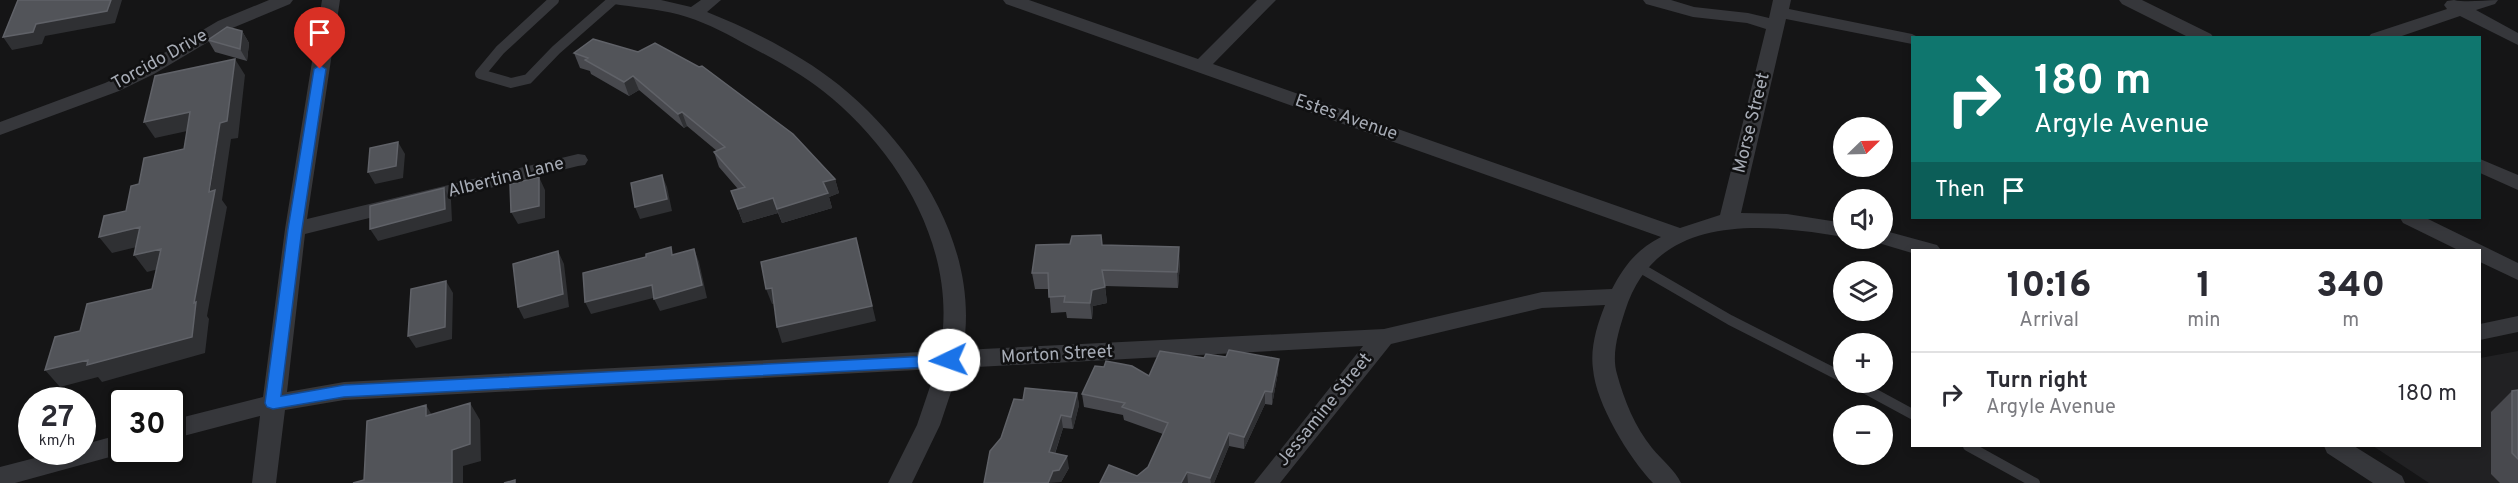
<!DOCTYPE html>
<html lang="en">
<head>
<meta charset="utf-8">
<style>
	body { margin:0; font-family:Overpass,sans-serif; background:#f2f2f3; color:#2b2b33; height:100vh; display:flex; flex-direction:column; font-size:22px; white-space:nowrap }
	* { box-sizing:border-box; margin:0 }
	p { font-size:20px; color:#7c7c81 }
	.icon { flex:none; width:33px; height:33px; fill:none; stroke:currentColor; stroke-width:2; stroke-linecap:round; stroke-linejoin:round }
	.map { position:relative; flex:1; overflow:hidden }
	.details { position:absolute; left:1911px; top:249px; width:570px; height:198px; display:flex; flex-direction:column; background:#fff; border-radius:0px; box-shadow:0 3px 9px #0003 }
	.details>* { flex:none }
	.hud { position:absolute; left:1911px; top:36px; width:570px; height:183px; border-radius:0px; box-shadow:0 3px 9px #0003; background:#0f766e; color:#fff; overflow:hidden }
	.needle { width:39px; rotate:67deg }
	.tools { position:absolute; left:1833px; top:117px; display:grid; gap:12px }
	.tools a { display:grid; place-items:center; width:60px; height:60px; border-radius:50%; background:#fff; box-shadow:0 3px 9px #0003; font-size:30px }
	.speed { position:absolute; left:18px; top:387px; display:flex; gap:12px; font-size:30px; font-weight:700; text-align:center }
	.speed>* { display:grid; place-content:center; width:78px; height:78px; border-radius:50%; background:#fff; box-shadow:0 3px 9px #0003; line-height:1 }
	.speed small { font-size:15px; font-weight:400 }
	.speed .limit { border:3px solid #111; border-radius:9px; background:#fff; color:#111 }
	.pin { position:absolute; display:grid; place-items:center; width:51px; height:51px; color:#fff; margin:-62px -26px; border-radius:50% 50% 50% 0; rotate:-45deg; box-shadow:0 0 6px #0007 }
	.pin .icon { rotate:45deg }
	.me { position:absolute; width:66px; margin:-33px; rotate:267deg; stroke-linejoin:round; filter:drop-shadow(0 0 4px #0008) }
	.turn { display:flex; align-items:center; gap:21px; height:126px; padding:0 24px; font-size:27px }
	.turn .icon { width:78px; height:78px; stroke-width:2.5 }
	.turn b { display:block; font-size:42px; line-height:51px }
	.then { display:flex; align-items:center; height:57px; padding:0 24px; background:#0003; gap:12px; font-size:22px }
	.eta { display:flex; justify-content:space-evenly; align-items:center; height:102px; text-align:center }
	.eta b { font-size:36px; font-weight:800; line-height:42px }
	ul { padding:0; list-style:none }
	li { display:flex; align-items:center; gap:18px; height:84px; padding:0 24px; border-top:2px solid #e1e1e2 }
	li div { flex:1 }
	li b { display:block; font-size:22px }
	li em { font-style:normal }
	.map>svg:first-child { display:block }
</style>
</head>
<body>
<div class="map">
<svg width="2518" height="483" viewBox="0 0 2518 483">
	<rect width="100%" height="100%" fill="#151516"/>
	<!-- built -->
	<path fill="#212123" d="M2518 351V483H2429L2373 446H2480V358Z"/>
	<g fill="none" stroke-linecap="round" stroke-linejoin="round">
		<!-- service -->
		<path stroke="#36373b" stroke-width="10" d="M554 0 500 50 480 74 511 83 528 79 556 50 613 0
			M1637 266 1730 320 1844 378
			M1853 382 1912 414
			M1968 446 2035 483"/>
		<!-- minor -->
		<path fill="#36373b" fill-rule="evenodd" d="M269 0H293L290 4 230 29 154 74 119 91 0 135V122L105 83 142 66 218 21Z
			M322 0H340L307 219 578 154 585 155 588 160 585 165 578 166 305 234 287 392 344 382 940 351C959 251 899 151 823 91 800 73 774 59 749 46 729 35 709 24 687 17 665 10 643 8 620 5L614 4 611 0H661L691 7 701 0H721L707 12C750 29 802 55 839 85 915 147 981 248 963 350L1384 329 1542 292 1612 289C1624 266 1637 249 1661 237L1006 4 1003 0H1029L1198 59 1257 0H1276L1213 64 1680 228 1720 215 1766 29 1747 23 1693 17 1646 4 1643 0H1671L1694 7 1748 13 1769 18 1773 0H1791L1789 9 1912 34 1920 38H1912V44L1786 19 1741 213 1787 214 1844 223V237C1762 223 1656 212 1625 311 1619 330 1611 354 1617 374 1624 400 1635 427 1652 448 1662 460 1675 470 1681 483H1653C1629 458 1596 404 1593 369 1590 348 1597 325 1605 305L1542 308 1391 344 1280 483H1254L1363 346 959 368 940 425 912 483H888L917 425 936 369 344 400 285 410 276 483H252L260 416 172 439V420L263 397 285 229Z
			M2119 0H2142L2211 34 2214 38H2190L2122 4Z
			M2454 0C2467 3 2483 0 2498 0L2495 4 2476 10 2518 33V45L2460 16 2396 38H2368L2371 34 2447 9 2444 5 2447 1Z
			M2480 159 2518 175V190L2480 173Z
			M2400 218H2426L2518 263V280L2480 262V250H2458L2403 223Z
			M1882 230 1937 245 1941 250H1912V253L1875 242 1872 238H1882Z
			M2518 316V332L2480 340V324Z
			M122 434V452H128L15 483H0V467L58 452H82V445Z
			M2324 446H2354L2402 476 2405 483H2373L2327 453Z"/>
	</g>
	<!-- wall -->
	<path fill="#48494e" d="M242 31 249 43 247 61 215 52 208 40Z
		M593 39 835 179 839 193 829 197 832 208 782 223 778 213 743 223 731 191 738 189 719 167 714 152 717 151 687 126 684 128 639 90 629 96 591 74 590 71 580 68 574 53Z
		M1101 235 1102 245 1180 263 1178 288 1105 286 1107 303 1093 306 1092 319 1067 318 1066 312 1051 313 1049 289H1035L1032 273 1070 244Z
		M1278 372 1272 405 1265 404 1244 449 1229 446 1214 483H1100L1137 476 1148 467 1163 434 1124 420 1123 415 1084 407 1082 394 1149 376Z
		M2518 390V483H2500L2491 474V412L2512 391Z
		M1077 393 1079 405 1073 429 1063 428 1055 454 1069 468 1061 482 984 483 1001 438Z"/>
	<!-- shaded-wall -->
	<path fill="#2f3033" d="M111 0H122L115 23 45 36 42 44 12 50 3 37 36 24Z
		M242 31 249 43 247 61 240 49Z
		M235 59 245 75 238 138 231 139 222 200 227 207 207 316 209 319 205 353 102 382 98 377 60 387 45 370 194 303 220 123Z
		M633 76 639 90 629 96 624 82Z
		M190 112 201 128 155 138 144 122Z
		M682 112 687 126 684 128 678 114Z
		M398 142 405 154 403 178 375 184 368 172Z
		M662 175 667 187 672 211 640 219 635 207Z
		M539 177 545 190V218L518 224 511 212Z
		M835 179 839 193 829 197 832 208 782 223 777 209 823 182Z
		M444 188 451 200 452 221 378 241 370 229Z
		M773 198 778 213 743 223 738 209Z
		M140 227 153 243 112 253 99 237Z
		M856 238 876 321 782 343 777 327Z
		M1179 247 1180 263 1178 288 1177 272Z
		M161 249 174 265 147 272 134 255Z
		M694 249 699 262 707 298 660 311 654 299Z
		M558 251 564 264 569 307 524 319 518 307Z
		M446 281 453 293 452 339 416 348 408 336Z
		M652 285 657 297 591 314 585 302Z
		M1105 287 1107 303 1093 306 1092 319 1090 303 1092 290Z
		M772 288 778 303 772 304 766 289Z
		M1279 359 1278 372 1272 405V392Z
		M1265 391V404L1244 449V437Z
		M1077 393 1079 405 1073 429 1071 417Z
		M470 403 480 420 481 461 463 466V483H452V450Z
		M426 405 436 422 426 416Z
		M1061 415 1063 428 1051 465 1049 452Z
		M1229 433V446L1214 483H1211L1210 478Z
		M1067 456 1069 468 1061 482 1048 483 1053 471Z
		M1187 472 1188 483H1181Z"/>
	<!-- building -->
	<path fill="#525459" stroke="#606268" stroke-width="1.5" d="M18 0H111L107 11 36 24 33 32 3 37Z
		M227 27 242 31 240 49 208 40Z
		M593 39 638 52 655 43 699 67 702 66 793 134 835 179 823 182 828 193 777 209 773 198 738 209 731 191 745 187 714 152 725 147 682 112 678 114 633 76 624 82 585 60 588 58 574 53Z
		M235 59 227 121 220 123 209 192 215 190 194 303 196 302 192 337 87 365 88 360 45 370 55 337 80 331 87 304 152 289 161 249 134 255 140 227 99 237 104 216 126 211 131 186 139 184 144 158 184 149 190 112 144 122 155 76Z
		M398 142 396 166 368 172 370 148Z
		M662 175 667 199 635 207 631 183Z
		M539 177V206L511 212 510 184Z
		M444 188 445 209 370 229V206Z
		M1101 235 1102 245 1179 247 1177 272 1102 270 1105 287 1092 290 1090 303 1064 302 1065 296 1049 297 1048 273H1032L1036 245 1070 244 1072 236Z
		M856 238 872 306 777 327 772 288 766 289 761 262Z
		M671 247 672 255 694 249 702 285 654 299 652 285 585 302 583 273 646 257V254Z
		M558 251 563 294 518 307 513 264Z
		M446 281 445 327 408 336 411 289Z
		M1229 350 1279 359 1272 392 1265 391 1244 437 1229 433 1210 478 1187 472 1181 483H1100L1109 465 1137 476 1148 467 1168 423 1122 407 1125 403 1082 394 1095 366 1104 367 1106 361 1122 364 1132 366 1149 376 1160 351 1204 358 1206 354 1226 357Z
		M1025 388 1077 393 1071 417 1061 415 1049 452 1067 456 1059 470 1053 471 1048 483H984L990 451 1001 438 1014 399 1023 400Z
		M2518 390V459L2512 453V391Z
		M470 403V444L452 450V483H353L364 480 367 421 426 405V416Z
		M515 480V483H504Z"/>
	<!-- route -->
	<path fill="#1a73e8" stroke="#114b97" stroke-width="1.5" d="M320 65 326 69 302 229 281 396 344 385 949 355 955 356 957 360 955 364 949 366 344 397 273 409 267 407 265 403 288 229 314 69Z"/>
	<g text-anchor="middle" dominant-baseline="central" stroke-width="5" stroke-linejoin="round" paint-order="stroke">
		<!-- street labels -->
		<g font-size="18" fill="#a7acb6" stroke="#101011">
			<text transform="translate(160 60) rotate(-29)">Torcido Drive</text>
			<text transform="translate(1346 118) rotate(19)">Estes Avenue</text>
			<text transform="translate(1752 123) rotate(-76)">Morse Street</text>
			<text transform="translate(506 178) rotate(-14)">Albertina Lane</text>
			<text transform="translate(1057 355) rotate(-3)">Morton Street</text>
			<text transform="translate(1325 410) rotate(-51)">Jessamine Street</text>
		</g>
	</g>
</svg>
<div class="tools">
<a><svg class="needle" viewBox="-14 -14 28 28"><path d="M0-13l5 13h-10z" fill="#e53935"/><path d="M0 13l5-13h-10z" fill="#7c7c81"/></svg></a>
<a><svg class="icon" aria-label="sound" viewBox="0 0 24 24"><path d="M4 9h4l5-4v14l-5-4H4zM17 9q2 3 0 6"/></svg></a>
<a><svg class="icon" aria-label="layers" viewBox="0 0 24 24"><path d="M12 4l9 5-9 5-9-5zM3 14l9 5 9-5"/></svg></a>
<a>+</a>
<a>−</a>
</div>
<div class="speed"><div>27<small>km/h</small></div><div class="limit">30</div></div>
<div class="pin" style="left:320px;top:69px;background:#d93025"><svg class="icon" aria-label="arrive" viewBox="0 0 24 24"><path d="M6 21V4h12l-3 4 3 4H6"/></svg></div>
<svg class="me" style="left:949px;top:360px" viewBox="-20 -20 40 40"><circle r="19" fill="#fff"/><path d="M0-13L10 11 0 6-10 11z" fill="#1a73e8"/></svg>
<div class="hud">
<div class="turn"><svg class="icon" aria-label="right" viewBox="0 0 24 24"><path d="M7 20v-9h11M14 6l5 5-5 5"/></svg><div><b>180 m</b>Argyle Avenue</div></div>
<div class="then">Then<svg class="icon" aria-label="arrive" viewBox="0 0 24 24"><path d="M6 21V4h12l-3 4 3 4H6"/></svg></div>
</div>
<section class="details">
<div class="eta">
<div><b>10:16</b><p>Arrival</p></div>
<div><b>1</b><p>min</p></div>
<div><b>340</b><p>m</p></div>
</div>
<ul>
<li><svg class="icon" aria-label="right" viewBox="0 0 24 24"><path d="M7 20v-9h11M14 6l5 5-5 5"/></svg><div><b>Turn right</b><p>Argyle Avenue</p></div><em>180 m</em></li>
</ul>
</section>
</div>
</body>
</html>
